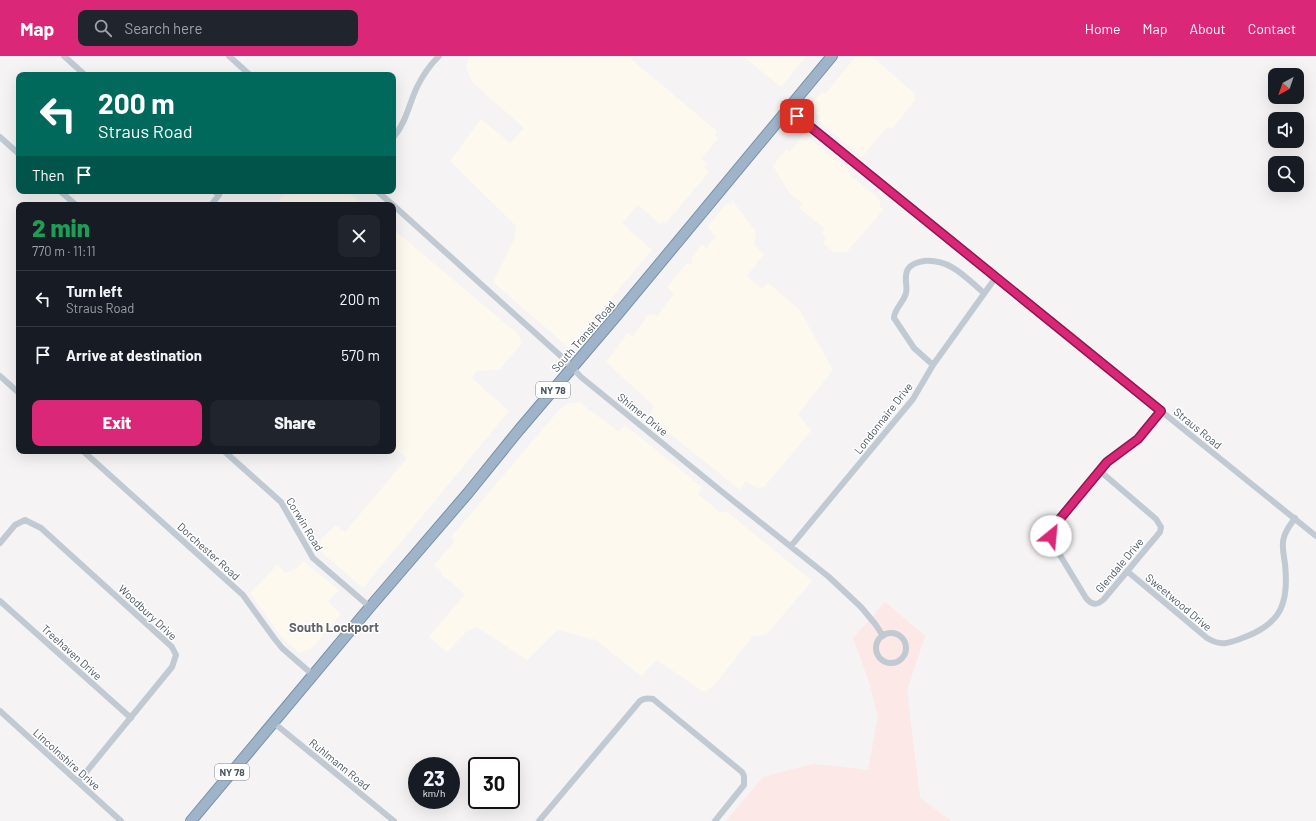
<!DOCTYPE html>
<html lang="en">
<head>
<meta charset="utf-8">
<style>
	body { margin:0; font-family:Barlow,sans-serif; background:#20242c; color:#f1f3f6; height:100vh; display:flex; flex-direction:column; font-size:15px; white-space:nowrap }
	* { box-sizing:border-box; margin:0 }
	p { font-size:13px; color:#9ea1a6 }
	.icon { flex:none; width:22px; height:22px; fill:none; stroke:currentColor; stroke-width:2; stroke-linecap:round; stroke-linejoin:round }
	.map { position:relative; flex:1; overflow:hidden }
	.sheet { position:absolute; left:16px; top:146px; width:380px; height:252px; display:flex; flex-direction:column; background:#171b24; border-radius:8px; box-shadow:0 4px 16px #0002 }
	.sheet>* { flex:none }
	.hud { position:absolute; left:16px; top:16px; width:380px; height:122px; border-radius:8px; box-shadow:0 4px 16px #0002; background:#00695c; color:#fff; overflow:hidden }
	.needle { width:26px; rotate:220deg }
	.fabs { position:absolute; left:1268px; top:12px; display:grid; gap:8px }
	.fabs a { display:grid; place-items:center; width:36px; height:36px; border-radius:8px; background:#171b24; box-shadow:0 4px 16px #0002; font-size:20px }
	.speed { position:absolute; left:408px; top:701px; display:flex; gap:8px; font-size:20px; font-weight:700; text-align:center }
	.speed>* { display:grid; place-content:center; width:52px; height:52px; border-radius:50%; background:#171b24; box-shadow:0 4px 16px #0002; line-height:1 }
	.speed small { font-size:10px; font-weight:400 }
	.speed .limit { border:2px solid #111; border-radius:6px; background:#fff; color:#111 }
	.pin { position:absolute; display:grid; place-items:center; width:34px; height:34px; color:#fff; margin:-17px; border-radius:8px; box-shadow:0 2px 6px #0006 }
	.me { position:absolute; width:44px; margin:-22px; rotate:28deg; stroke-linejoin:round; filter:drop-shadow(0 0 3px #0008) }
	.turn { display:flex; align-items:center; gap:14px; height:84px; padding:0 16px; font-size:18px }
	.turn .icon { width:52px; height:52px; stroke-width:2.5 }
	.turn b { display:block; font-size:28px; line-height:34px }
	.then { display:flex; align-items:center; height:38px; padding:0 16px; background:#0003; gap:8px; font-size:15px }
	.round { display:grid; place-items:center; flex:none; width:42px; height:42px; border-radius:8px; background:#20242c }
	.head { display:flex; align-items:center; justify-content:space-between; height:68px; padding:0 16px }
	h1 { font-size:24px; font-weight:800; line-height:30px; color:#1e9e55 }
	.action { display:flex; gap:8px; margin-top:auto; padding:8px 16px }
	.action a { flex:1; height:46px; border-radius:8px; background:#db2777; color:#fff; font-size:16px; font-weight:800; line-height:46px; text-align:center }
	.action a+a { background:#20242c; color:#f1f3f6 }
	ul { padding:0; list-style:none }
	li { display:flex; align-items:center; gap:12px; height:56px; padding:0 16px; border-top:1px solid #363941 }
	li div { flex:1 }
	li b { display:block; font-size:15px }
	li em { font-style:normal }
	header { display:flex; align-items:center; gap:24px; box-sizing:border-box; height:56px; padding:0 20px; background:#db2777; color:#fff }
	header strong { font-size:19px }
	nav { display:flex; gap:22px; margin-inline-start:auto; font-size:14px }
	.search { width:280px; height:36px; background:#20242c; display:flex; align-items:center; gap:10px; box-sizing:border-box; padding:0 14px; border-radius:8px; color:#9ea1a6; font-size:15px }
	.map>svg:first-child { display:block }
</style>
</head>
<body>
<header>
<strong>Map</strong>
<div class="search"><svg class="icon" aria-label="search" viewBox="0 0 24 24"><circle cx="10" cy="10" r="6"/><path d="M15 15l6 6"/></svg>Search here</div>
<nav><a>Home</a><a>Map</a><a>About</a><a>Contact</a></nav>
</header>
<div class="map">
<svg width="1316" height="765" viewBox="0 0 1316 765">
	<rect width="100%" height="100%" fill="#f5f3f3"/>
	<!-- commercial -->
	<path fill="#fdf9ef" d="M469 0H632V4L717 75 715 79 719 82 701 102 707 107 704 111 709 116 666 167 663 164 660 168 638 149 622 167 652 194 569 292 493 226 514 184 516 170 450 105 481 63 510 87 524 72 472 26 466 11Z
		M743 0H806L781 31Z
		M856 0H871L914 37 915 44 892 73 887 71 862 101 817 64 820 61 815 57V53L816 51 812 48 822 36 825 38Z
		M804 78 850 114V119L877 141 880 145V150L883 154 846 197 842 195 839 196H834L824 188 825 181 821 177 824 172 799 152 803 148 790 138 773 110 786 93 790 96Z
		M287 135H346L364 149H276Z
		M732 144 756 176 754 189 764 198 747 220 762 233 768 227 799 253 833 314 798 358 811 375 764 431 757 432 746 425 740 434 649 361 654 350 606 306 628 277 633 281 648 259 654 258 657 260 674 238 667 231 687 207 691 208 693 204 691 202 702 189 707 192 708 189 716 181 707 171 727 147 731 149Z
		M393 173 518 278 522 287 499 314 477 315 472 322 509 355 363 532 320 495 321 483 335 469 345 476 407 402 397 394 394 397H388L387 395H393Z
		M579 346 618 375 625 369 702 431 698 438 721 457 726 455 812 525 766 579 753 580 713 631 704 636 657 604 641 620 596 584 558 574 527 604 477 571 467 575 447 596 429 581 465 538 441 518V515L434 509 455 485 451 481 558 355 568 347Z
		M303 505 339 534 328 546 341 558 312 592 299 597 281 581 250 537 277 509 286 517 297 512Z"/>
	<!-- medical -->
	<path fill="#fce8e6" d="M885 546 925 580 907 634 920 742 951 765H726L763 721 814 708 868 714 878 661 870 628 853 582Z"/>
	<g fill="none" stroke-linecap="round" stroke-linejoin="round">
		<!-- trunk casing -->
		<g stroke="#7690ad" stroke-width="12">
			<path id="trunk" d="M191 765 370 551 468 437 519 374 617 259 832 0"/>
		</g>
		<!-- minor -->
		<path stroke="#c1cad2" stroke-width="6" d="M64 0 85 19
			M229 0 250 19
			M788 52 851 105 1316 480
			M0 81 19 98
			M393 82C406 67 409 48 417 31 423 19 430 9 439 0
			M60 135 76 149
			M377 135 393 149
			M211 149 219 139 214 135
			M393 149 563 302 581 321 726 439 829 521 861 551 876 569 883 580
			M933 309 914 292 894 262C894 253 904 246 906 237 908 229 903 221 908 213 911 208 918 206 924 205 951 203 965 221 984 237
			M0 320 19 337
			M83 395 243 539 274 582 282 592 313 619
			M224 395 281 446 313 502 370 551
			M1100 415 1156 463 1161 471 1160 476 1104 543C1097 550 1092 549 1086 542L1052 486C1050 480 1051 476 1054 470L1100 415 1114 400 1130 390 1138 383 1161 355
			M0 487 15 469 25 464 41 472 172 591 176 599 172 611 78 726
			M791 490 913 343 933 309 996 221
			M1127 515 1207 582C1222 591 1229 587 1245 581 1282 567 1289 546 1285 508 1284 500 1281 489 1284 481 1286 474 1291 468 1295 462
			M0 545 131 662
			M876 592a15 15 0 1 1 30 0a15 15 0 1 1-30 0Z
			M0 655 121 765
			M274 667 394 765
			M539 765 640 645C644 642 648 642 653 643L742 716 744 720V729L715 765"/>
		<!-- trunk -->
		<use href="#trunk" stroke="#9fb4c9" stroke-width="10"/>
	</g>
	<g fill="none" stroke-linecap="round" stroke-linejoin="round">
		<!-- route casing -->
		<g stroke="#8e194d" stroke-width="10">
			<path id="route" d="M797 60 1161 355 1138 383 1107 406 1054 470 1051 475V480"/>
		</g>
		<!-- route -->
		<use href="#route" stroke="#db2777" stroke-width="7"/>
	</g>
	<g text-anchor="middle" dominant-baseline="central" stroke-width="3" stroke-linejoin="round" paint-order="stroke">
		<!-- shield labels -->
		<g fill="#fff" stroke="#808990" stroke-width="1">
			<rect x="536" y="326" width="34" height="16" rx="3"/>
			<rect x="215" y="708" width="34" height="16" rx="3"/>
		</g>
		<g font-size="10" font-weight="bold" fill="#4a5661">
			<text x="553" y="334">NY 78</text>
			<text x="232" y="716">NY 78</text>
		</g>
		<!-- street labels -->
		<g font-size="11" fill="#4a5661" stroke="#fff">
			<text transform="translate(583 280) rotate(-49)">South Transit Road</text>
			<text transform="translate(643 358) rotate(39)">Shimer Drive</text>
			<text transform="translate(883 362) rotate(-52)">Londonnaire Drive</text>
			<text transform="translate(1198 372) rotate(39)">Straus Road</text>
			<text transform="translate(305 468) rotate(59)">Corwin Road</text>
			<text transform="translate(209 495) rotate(42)">Dorchester Road</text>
			<text transform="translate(1119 509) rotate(-50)">Glendale Drive</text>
			<text transform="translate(1179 546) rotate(40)">Sweetwood Drive</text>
			<text transform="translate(148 556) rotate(43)">Woodbury Drive</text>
			<text transform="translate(72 596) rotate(42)">Treehaven Drive</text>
			<text transform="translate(67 703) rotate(42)">Lincolnshire Drive</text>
			<text transform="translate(340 708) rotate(39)">Ruhlmann Road</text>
		</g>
		<!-- quarter labels -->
		<g font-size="13" font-weight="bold" fill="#5f6368" stroke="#fff">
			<text x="334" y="571">South Lockport</text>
		</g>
	</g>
</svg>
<div class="fabs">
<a><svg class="needle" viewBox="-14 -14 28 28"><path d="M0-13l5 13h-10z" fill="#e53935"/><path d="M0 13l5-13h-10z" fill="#9ea1a6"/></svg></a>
<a><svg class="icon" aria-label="sound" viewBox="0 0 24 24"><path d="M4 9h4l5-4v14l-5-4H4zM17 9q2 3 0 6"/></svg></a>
<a><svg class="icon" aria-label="search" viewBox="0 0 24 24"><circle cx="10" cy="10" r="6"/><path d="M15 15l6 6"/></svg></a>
</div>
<div class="speed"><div>23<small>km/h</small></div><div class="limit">30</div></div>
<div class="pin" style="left:797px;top:60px;background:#d93025"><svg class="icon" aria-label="arrive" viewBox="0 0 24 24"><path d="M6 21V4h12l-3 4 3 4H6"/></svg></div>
<svg class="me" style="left:1051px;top:480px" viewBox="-20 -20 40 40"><circle r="19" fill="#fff"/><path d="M0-13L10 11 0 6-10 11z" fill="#db2777"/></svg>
<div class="hud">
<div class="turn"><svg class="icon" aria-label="left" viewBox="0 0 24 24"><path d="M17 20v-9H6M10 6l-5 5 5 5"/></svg><div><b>200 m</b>Straus Road</div></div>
<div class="then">Then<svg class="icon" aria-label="arrive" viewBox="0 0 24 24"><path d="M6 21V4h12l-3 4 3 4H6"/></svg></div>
</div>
<section class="sheet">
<div class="head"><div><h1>2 min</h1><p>770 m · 11:11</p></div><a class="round"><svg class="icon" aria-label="close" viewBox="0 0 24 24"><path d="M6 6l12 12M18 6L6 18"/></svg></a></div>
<ul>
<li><svg class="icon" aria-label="left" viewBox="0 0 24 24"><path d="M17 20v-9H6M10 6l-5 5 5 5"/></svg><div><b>Turn left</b><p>Straus Road</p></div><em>200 m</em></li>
<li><svg class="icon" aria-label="arrive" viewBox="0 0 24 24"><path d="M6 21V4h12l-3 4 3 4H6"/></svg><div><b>Arrive at destination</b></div><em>570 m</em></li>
</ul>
<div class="action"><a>Exit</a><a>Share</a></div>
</section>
</div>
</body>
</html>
